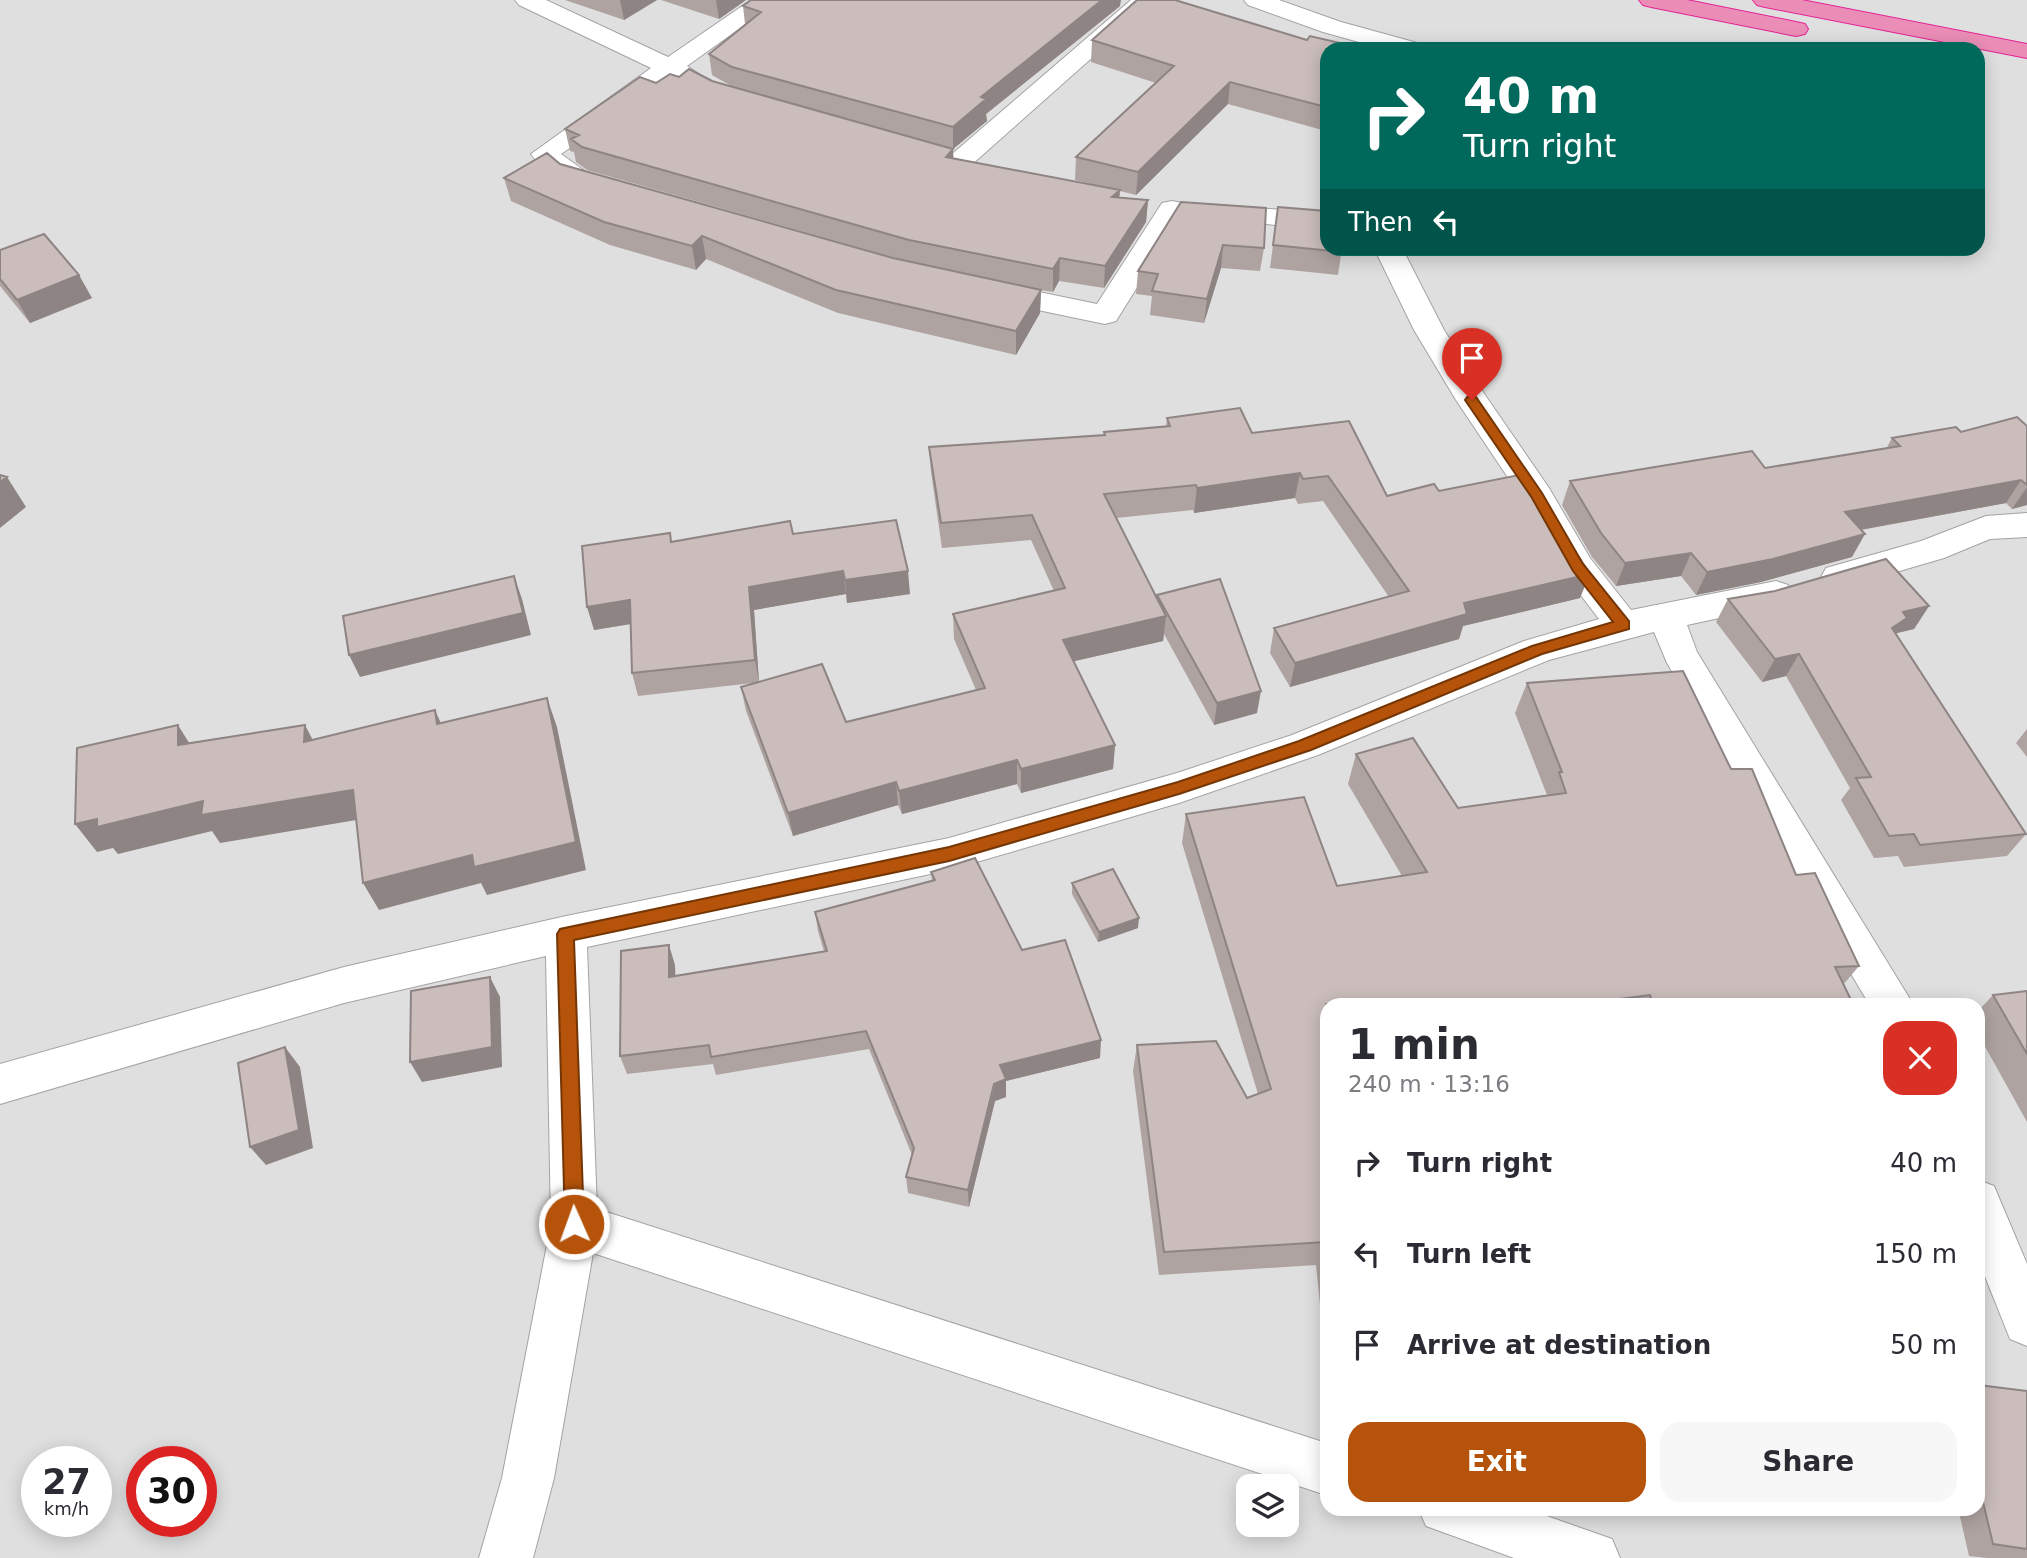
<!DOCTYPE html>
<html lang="en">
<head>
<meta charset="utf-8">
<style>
	body { margin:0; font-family:"DejaVu Sans",sans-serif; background:#f7f7f7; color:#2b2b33; height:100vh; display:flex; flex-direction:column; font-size:26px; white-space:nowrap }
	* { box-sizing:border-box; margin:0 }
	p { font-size:23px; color:#7c7c81 }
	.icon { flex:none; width:38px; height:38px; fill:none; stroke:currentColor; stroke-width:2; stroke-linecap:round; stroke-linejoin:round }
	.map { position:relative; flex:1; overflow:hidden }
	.sheet { position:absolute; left:1320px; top:998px; width:665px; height:518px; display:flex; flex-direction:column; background:#fff; border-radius:21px; box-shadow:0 4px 18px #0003 }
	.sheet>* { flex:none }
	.hud { position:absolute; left:1320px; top:42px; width:665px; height:214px; border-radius:21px; box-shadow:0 4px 18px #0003; background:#00695c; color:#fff; overflow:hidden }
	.fabs { position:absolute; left:1236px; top:1474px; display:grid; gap:14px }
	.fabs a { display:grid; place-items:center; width:63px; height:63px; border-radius:14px; background:#fff; box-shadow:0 4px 18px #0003; font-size:35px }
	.speed { position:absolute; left:21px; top:1446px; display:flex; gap:14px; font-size:35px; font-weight:700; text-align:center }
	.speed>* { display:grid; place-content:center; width:91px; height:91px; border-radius:50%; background:#fff; box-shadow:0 4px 18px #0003; line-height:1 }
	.speed small { font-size:18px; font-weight:400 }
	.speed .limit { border:10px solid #d22; background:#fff; color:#111 }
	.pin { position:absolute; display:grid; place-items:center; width:60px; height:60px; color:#fff; margin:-72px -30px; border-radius:50% 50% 50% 0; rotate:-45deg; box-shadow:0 0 7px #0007 }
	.pin .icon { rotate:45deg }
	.me { position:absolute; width:77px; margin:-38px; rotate:358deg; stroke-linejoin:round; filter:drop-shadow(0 0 5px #0008) }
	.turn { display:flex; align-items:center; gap:24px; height:147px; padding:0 28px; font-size:32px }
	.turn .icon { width:91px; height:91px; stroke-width:2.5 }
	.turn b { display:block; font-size:49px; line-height:60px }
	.then { display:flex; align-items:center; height:66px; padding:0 28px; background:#0003; gap:14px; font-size:26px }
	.round { display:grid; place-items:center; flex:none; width:74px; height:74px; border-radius:21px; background:#f7f7f7 }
	.head { display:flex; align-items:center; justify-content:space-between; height:119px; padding:0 28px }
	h1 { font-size:42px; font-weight:700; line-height:52px }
	.cta { display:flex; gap:14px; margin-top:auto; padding:14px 28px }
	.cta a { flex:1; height:80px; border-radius:21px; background:#b45309; color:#fff; font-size:28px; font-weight:700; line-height:80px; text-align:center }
	.cta a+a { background:#f7f7f7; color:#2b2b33 }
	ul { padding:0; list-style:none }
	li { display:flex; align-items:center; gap:21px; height:91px; padding:0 28px }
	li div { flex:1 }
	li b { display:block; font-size:26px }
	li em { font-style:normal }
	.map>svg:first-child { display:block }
</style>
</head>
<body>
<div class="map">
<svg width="2027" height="1558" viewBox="0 0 2027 1558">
	<rect width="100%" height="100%" fill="#f2ece8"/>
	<!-- residential -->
	<path fill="#e0dfdf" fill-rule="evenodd" d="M0 0H2027V1558H0ZM1326 49H1978V248H1326ZM1326 1004H1978V1508H1326ZM37 1461H96V1521H37ZM142 1461H201V1521H142ZM1248 1486H1286V1524H1248Z"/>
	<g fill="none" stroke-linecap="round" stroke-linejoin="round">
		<!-- street casing -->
		<g stroke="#a3a3a3" stroke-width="2">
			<path id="street" d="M515 0H546L668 57 751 0H779L687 66 703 77 699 82 690 85 671 78 561 154 586 172 597 175 601 181 597 187C573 193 544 173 531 154L651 68 519 5Z
				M1131 0H1157L969 167H951L947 161 951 155Z
				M1244 0H1279L1341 22 1421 44 1424 49H1384L1323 32 1248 5Z
				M1172 201 1182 203 1186 209 1116 321 1105 324 990 300 980 297 975 291 980 285 990 282 1097 304 1162 203Z
				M1213 205 1326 213V229L1203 219 1199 213 1203 207Z
				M1374 248H1402L1444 330 1485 395 1549 488 1590 558 1631 610 1776 581 1788 585 1794 594 1788 603 1687 625 1697 652 1913 1004H1869L1667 663 1654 632 1549 660 1318 755 1179 803 949 870 587 947 597 1209 1326 1443V1495L593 1253 554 1478 533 1558H479L502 1478 551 1224 546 956 344 1003 0 1104V1064L344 967 566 916 949 838 1177 773 1292 735 1524 641 1599 619 1566 576 1523 500 1456 400 1414 330Z
				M2027 513V537L1990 539 1944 558 1838 589 1826 586 1821 577 1826 568 1921 541 1986 516Z
				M1978 1180 1994 1186 2027 1264V1346L2010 1339 1978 1259Z
				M1418 1508H1524L1612 1539 1620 1558H1514L1426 1526Z"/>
		</g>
		<!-- highway casing -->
		<g stroke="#e32394" stroke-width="2">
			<path id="highway" d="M1639 0H1687L1796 22 1805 24 1808 29 1805 34 1796 36 1651 7 1643 5Z
				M1753 0H1802L2027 44V58L1765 7 1757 5Z"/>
		</g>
		<!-- street -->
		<use href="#street" fill="#fff" fill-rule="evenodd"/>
		<!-- highway -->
		<use href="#highway" fill="#eb8eb7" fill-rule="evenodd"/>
	</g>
	<!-- wall -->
	<path fill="#aea3a1" d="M565 0H657L624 20Z
		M661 0H746L719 19Z
		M743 6H1120L986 114 987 121 953 149 873 127 953 158 1103 187 1075 180 1076 157 1156 83 1091 62 1092 40 1326 49V131L1228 104 1136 195 1120 191 1119 197 1148 200 1146 222 1104 288 1059 281 1053 292 1041 290 1040 313 1016 355 838 313 706 259 696 270 610 245 511 201 504 178 560 164 893 258 906 261 587 170 576 162 574 152 570 151 565 129 656 83 679 77 712 81 733 87 712 75 709 54 745 24Z
		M1181 202 1264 248 1260 271 1221 268 1204 323 1150 315 1152 296 1136 294 1138 271Z
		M1278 207 1342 248 1338 275 1270 268Z
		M0 250 92 298 30 323 0 286Z
		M1167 418 1252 433 1387 496 1439 491 1580 598 1463 626 1459 639 1290 687 1270 653 1274 628 1389 597 1323 501 1298 504 1295 498 1194 513 1193 510 1116 518 1157 599V595L1257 713 1214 725 1164 634 1163 641 1074 661 1115 745 1113 769 1021 793 1017 784 902 814 898 805 793 836 746 711 741 687 753 683 638 696 632 673 631 624 594 630 672 541 793 534 910 594 847 603 846 594 754 610 759 682 846 722 976 690 954 639 953 614 1054 591 1031 540 942 548 931 472 929 447 1104 435V432L1166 426Z
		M2027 426V505L2012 509 2006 503 1861 530 1852 557 1761 582 1696 595 1681 576 1616 586 1592 557 1562 505 1570 481 1765 468 1886 449 1892 438Z
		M1728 599 1929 606 1914 629 1897 633 1896 635 2026 834 2007 856 1904 867 1898 856 1874 858 1841 800 1850 788 1786 676 1762 682 1716 622Z
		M1527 683 1731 769 1796 875 1859 966 1843 985 1853 1004H1326V1354H1325L1316 1265 1159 1275 1133 1071 1137 1045 1247 1098 1258 1094 1182 843 1186 814 1337 886 1402 876 1348 784 1356 754 1458 808 1547 795 1515 713Z
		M2027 729V757L2016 743Z
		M931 872 1022 950 1100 1058 1006 1081V1097L995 1101 969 1207 908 1193 906 1177 912 1155 869 1049 716 1075 713 1064 627 1074 620 1056 675 965V976L824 951 818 931 815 912 932 881Z
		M1072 883 1138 928 1098 942 1072 894Z
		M2027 991V1122L1978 1034V1011L1993 995Z
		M1978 1385 2027 1391V1558H1987L1969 1556 1958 1508H1978Z"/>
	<!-- shaded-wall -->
	<path fill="#8d8483" d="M620 0H657L624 20Z
		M716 0H746L719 19Z
		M1102 0H1121L1120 6 986 114 987 121 953 149V127L981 97Z
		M1230 82 1228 104 1136 195 1138 172Z
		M953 149 954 172 946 157Z
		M1120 190 1118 212 1112 197Z
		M1148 200 1146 222 1104 288 1105 266Z
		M702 236 706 259 696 270 692 246Z
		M1223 245 1221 268 1204 323 1207 299Z
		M1060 258 1059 281 1053 292V269Z
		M79 275 92 298 30 323 17 300Z
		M1041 290 1040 313 1016 355V331Z
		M1300 473 1295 498 1194 513 1197 488Z
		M7 477 26 507 0 528V482Z
		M2021 480 2006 503 1832 535 1845 512Z
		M2027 487V505L2012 509Z
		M1865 534 1852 557 1761 582 1696 595 1707 572Z
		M1691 553 1681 576 1616 586 1625 563Z
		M843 571 846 594 754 610 759 683 755 660 749 587Z
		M908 571 910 594 847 603 845 580Z
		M1590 574 1580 598 1463 626 1459 639 1290 687 1295 663 1464 603Z
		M514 576 522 599 531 635 360 677 349 655Z
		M630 600 636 623 594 630 587 607Z
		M1929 606 1914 629 1897 633 1892 641 1877 651 1903 612Z
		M1166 616 1163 641 1062 664 1063 640Z
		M1799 654 1786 676 1762 682 1775 659Z
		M1261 691 1257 713 1214 725 1217 703Z
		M547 698 557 727 586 870 487 895 481 883 379 910 363 883 472 855Z
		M435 710 448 739 437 724Z
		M178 725 196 754 178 745Z
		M305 725 320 754 304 742Z
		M1115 745 1113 769 1021 793V769Z
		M1017 760V784L902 814 899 791Z
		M896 782 898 805 793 836 788 813Z
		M353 790 368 818 220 843 212 831 118 854 113 848 97 852 75 824 97 819 203 801Z
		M1139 918 1138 928 1098 942 1099 932Z
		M669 945 675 965 676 996 669 977Z
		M490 977 500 997 502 1067 422 1082 410 1062Z
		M1101 1040 1100 1058 1006 1081V1097L995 1101 969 1207 968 1190 1000 1065Z
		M285 1047 300 1067 313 1148 266 1165 250 1147Z"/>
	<!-- building -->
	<path fill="#cabdbb" stroke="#8d8483" stroke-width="2" d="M751 0H1102L981 97 986 99 953 127 732 67 709 54 761 12 743 6Z
		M1137 0H1175L1307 40 1310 36 1366 49H1326V107L1230 82 1138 172 1076 157 1174 66 1092 40Z
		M689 69 712 81 953 149 946 157 1120 190 1112 197 1148 200 1105 266 1060 258 1053 269 909 240 582 147 571 139 579 135 565 129 640 77 656 83 670 74 679 77Z
		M547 153 560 164 893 258 1041 290 1016 331 836 290 702 236 692 246 604 222 504 178Z
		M1181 202 1266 208 1264 248 1223 245 1207 299 1152 291 1158 274 1138 271Z
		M1278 207 1326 211V248H1342V252L1273 245Z
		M44 234 79 275 17 300 0 279V250Z
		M1240 408 1252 433 1349 421 1387 496 1434 484 1439 491 1524 474 1590 574 1464 603 1467 614 1295 663 1274 628 1409 591 1328 476 1303 479 1300 473 1197 488 1196 485 1104 494 1166 616 1063 640 1115 745 1021 769 1017 760 899 791 896 782 788 813 741 687 822 664 846 722 985 688 953 614 1065 588 1032 515 941 523 929 447 1105 435 1104 432 1170 426 1167 418Z
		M2017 417 2027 426V485L2021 480 1845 512 1865 534 1773 559 1707 572 1691 553 1625 563 1601 533 1570 481 1752 451 1765 468 1900 446 1892 438 1956 427 1961 432Z
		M0 475 7 477 0 482Z
		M896 520 908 571 845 580 843 571 749 587 755 660 632 673 630 600 587 607 582 546 670 533 671 542 790 521 793 534Z
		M1886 559 1929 606 1903 612 1907 618 1892 628 2026 834 1920 845 1914 834 1889 836 1856 778 1871 777 1799 654 1775 659 1728 599 1775 591Z
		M514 576 523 613 349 655 343 616Z
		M1220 579 1261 691 1217 703 1157 595Z
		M1683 671 1731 769H1752L1796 875 1815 873 1859 966 1835 967 1853 1004H1653L1650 995 1580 1004H1326V1254L1325 1242 1164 1252 1137 1045 1216 1041 1247 1098 1271 1089 1186 814 1304 797 1337 886 1427 872 1356 754 1413 738 1458 808 1566 793 1559 772H1562L1527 683Z
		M547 698 576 842 474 867 472 855 363 883 353 790 201 815 203 801 97 827V819L75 824 77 748 178 725V745L305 725 304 742 435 710 437 724Z
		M975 858 1022 950 1065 940 1101 1040 1000 1065 1006 1079 994 1084 968 1190 906 1177 914 1148 866 1031 711 1057 709 1045 620 1056 621 951 669 945V977L827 951 815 912 935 880 931 872Z
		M1113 869 1139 918 1099 932 1072 883Z
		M490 977 492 1047 410 1062 411 991Z
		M2027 991V1054L1993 995Z
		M285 1047 299 1130 250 1147 238 1063Z
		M1978 1385 2027 1391V1549L1993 1544 1978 1481Z"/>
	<!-- route -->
	<path fill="#b45309" stroke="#753606" stroke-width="2" d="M1467 397H1476L1542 493 1583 564 1629 621V629L1542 654 1311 750 1179 794 949 861 574 940 584 1224 581 1230 574 1233 567 1230 565 1224 557 934 560 929 949 847 1178 782 1299 741 1532 646 1613 622 1573 571 1532 498 1465 400Z"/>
</svg>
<div class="fabs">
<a><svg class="icon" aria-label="layers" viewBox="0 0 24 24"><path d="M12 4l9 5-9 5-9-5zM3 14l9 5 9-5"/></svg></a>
</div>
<div class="speed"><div>27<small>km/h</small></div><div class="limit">30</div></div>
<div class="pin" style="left:1472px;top:400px;background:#d93025"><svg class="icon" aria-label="arrive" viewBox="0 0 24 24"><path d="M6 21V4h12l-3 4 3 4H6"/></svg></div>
<svg class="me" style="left:574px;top:1224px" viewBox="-20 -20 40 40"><circle r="17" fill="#b45309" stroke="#fff" stroke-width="3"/><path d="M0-11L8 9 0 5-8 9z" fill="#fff"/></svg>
<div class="hud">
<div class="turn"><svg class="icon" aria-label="right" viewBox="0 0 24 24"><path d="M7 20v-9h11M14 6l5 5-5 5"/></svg><div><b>40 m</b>Turn right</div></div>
<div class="then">Then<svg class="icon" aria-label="left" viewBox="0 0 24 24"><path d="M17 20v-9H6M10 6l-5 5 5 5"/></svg></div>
</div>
<section class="sheet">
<div class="head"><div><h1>1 min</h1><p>240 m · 13:16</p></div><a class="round" style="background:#d93025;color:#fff"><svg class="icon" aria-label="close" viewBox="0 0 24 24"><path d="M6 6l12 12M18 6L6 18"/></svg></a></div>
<ul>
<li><svg class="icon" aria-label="right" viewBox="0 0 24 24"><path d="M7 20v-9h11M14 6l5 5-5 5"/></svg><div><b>Turn right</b></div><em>40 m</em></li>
<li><svg class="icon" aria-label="left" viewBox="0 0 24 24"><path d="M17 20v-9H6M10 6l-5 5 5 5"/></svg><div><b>Turn left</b></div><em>150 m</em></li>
<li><svg class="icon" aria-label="arrive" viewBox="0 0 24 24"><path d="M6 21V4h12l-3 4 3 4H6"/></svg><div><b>Arrive at destination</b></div><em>50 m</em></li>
</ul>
<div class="cta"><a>Exit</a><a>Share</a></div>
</section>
</div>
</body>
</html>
